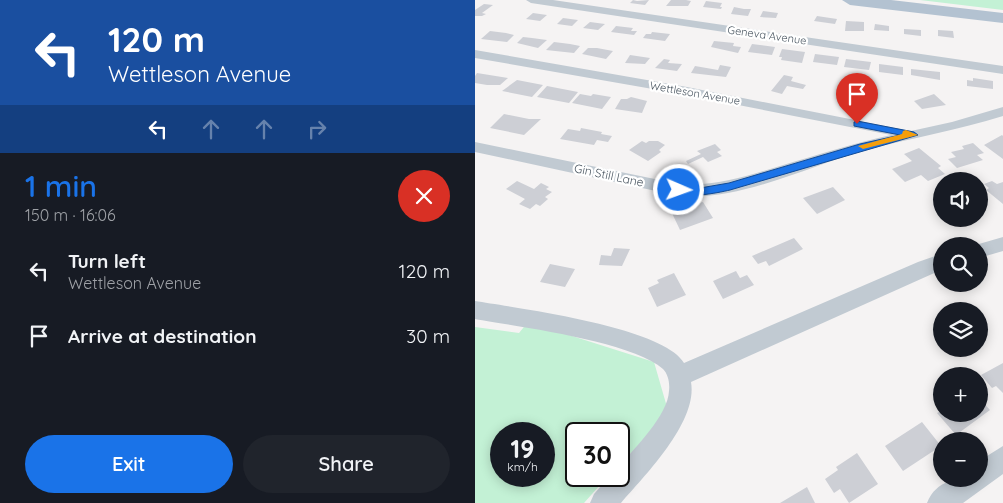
<!DOCTYPE html>
<html lang="en">
<head>
<meta charset="utf-8">
<style>
	body { margin:0; font-family:Quicksand,sans-serif; background:#20242c; color:#f1f3f6; height:100vh; display:flex; flex-direction:column; font-size:19px; white-space:nowrap }
	* { box-sizing:border-box; margin:0 }
	p { font-size:16px; color:#9ea1a6 }
	.icon { flex:none; width:28px; height:28px; fill:none; stroke:currentColor; stroke-width:2; stroke-linecap:round; stroke-linejoin:round }
	.map { position:relative; flex:1; overflow:hidden }
	.sheet { display:flex; flex-direction:column; background:#171b24; width:475px }
	.sheet>* { flex:none }
	.guide { background:#1a4fa0; color:#fff; overflow:hidden }
	.controls { position:absolute; left:458px; top:172px; display:grid; gap:10px }
	.controls a { display:grid; place-items:center; width:55px; height:55px; border-radius:50%; background:#171b24; box-shadow:0 2px 12px #0003; font-size:25px }
	.speed { position:absolute; left:15px; top:422px; display:flex; gap:10px; font-size:25px; font-weight:700; text-align:center }
	.speed>* { display:grid; place-content:center; width:65px; height:65px; border-radius:50%; background:#171b24; box-shadow:0 2px 12px #0003; line-height:1 }
	.speed small { font-size:12px; font-weight:400 }
	.speed .limit { border:2px solid #111; border-radius:8px; background:#fff; color:#111 }
	.pin { position:absolute; display:grid; place-items:center; width:42px; height:42px; color:#fff; margin:-51px -21px; border-radius:50% 50% 50% 0; rotate:-45deg; box-shadow:0 0 5px #0007 }
	.pin .icon { rotate:45deg }
	.me { position:absolute; width:55px; margin:-28px; rotate:92deg; stroke-linejoin:round; filter:drop-shadow(0 0 4px #0008) }
	.turn { display:flex; align-items:center; gap:18px; height:105px; padding:0 25px; font-size:22px }
	.turn .icon { width:65px; height:65px; stroke-width:2.5 }
	.turn b { display:block; font-size:35px; line-height:42px }
	.lanes { display:flex; align-items:center; height:48px; padding:0 25px; background:#0003; justify-content:center; gap:25px; direction:ltr }
	.lanes .off { opacity:.35 }
	.round { display:grid; place-items:center; flex:none; width:52px; height:52px; border-radius:26px; background:#20242c }
	.overview { display:flex; align-items:center; justify-content:space-between; height:85px; padding:0 25px }
	h1 { font-size:30px; font-weight:600; line-height:38px; color:#1a73e8 }
	.button { display:flex; gap:10px; margin-top:auto; padding:10px 25px }
	.button a { flex:1; height:58px; border-radius:30px; background:#1a73e8; color:#fff; font-size:20px; font-weight:600; line-height:58px; text-align:center }
	.button a+a { background:#20242c; color:#f1f3f6 }
	ul { padding:0; list-style:none }
	li { display:flex; align-items:center; gap:15px; height:65px; padding:0 25px }
	li div { flex:1 }
	li b { display:block; font-size:19px }
	li em { font-style:normal }
	main { display:flex; flex:1; min-height:0 }
	.map>svg:first-child { display:block }
</style>
</head>
<body>
<main>
<section class="sheet">
<div class="guide">
<div class="turn"><svg class="icon" aria-label="left" viewBox="0 0 24 24"><path d="M17 20v-9H6M10 6l-5 5 5 5"/></svg><div><b>120 m</b>Wettleson Avenue</div></div>
<div class="lanes"><svg class="icon" aria-label="left" viewBox="0 0 24 24"><path d="M17 20v-9H6M10 6l-5 5 5 5"/></svg><svg class="icon off" aria-label="ahead" viewBox="0 0 24 24"><path d="M12 20V5M6 11l6-6 6 6"/></svg><svg class="icon off" aria-label="ahead" viewBox="0 0 24 24"><path d="M12 20V5M6 11l6-6 6 6"/></svg><svg class="icon off" aria-label="right" viewBox="0 0 24 24"><path d="M7 20v-9h11M14 6l5 5-5 5"/></svg></div>
</div>
<div class="overview"><div><h1>1 min</h1><p>150 m · 16:06</p></div><a class="round" style="background:#d93025;color:#fff"><svg class="icon" aria-label="close" viewBox="0 0 24 24"><path d="M6 6l12 12M18 6L6 18"/></svg></a></div>
<ul>
<li><svg class="icon" aria-label="left" viewBox="0 0 24 24"><path d="M17 20v-9H6M10 6l-5 5 5 5"/></svg><div><b>Turn left</b><p>Wettleson Avenue</p></div><em>120 m</em></li>
<li><svg class="icon" aria-label="arrive" viewBox="0 0 24 24"><path d="M6 21V4h12l-3 4 3 4H6"/></svg><div><b>Arrive at destination</b></div><em>30 m</em></li>
</ul>
<div class="button"><a>Exit</a><a>Share</a></div>
</section>
<div class="map">
<svg width="528" height="503" viewBox="0 0 528 503">
	<rect width="100%" height="100%" fill="#f5f3f3"/>
	<!-- green -->
	<path fill="#c3f1d5" fill-rule="evenodd" d="M445 0H528V10Z
		M53 322 179 362 194 414 144 465V434H101V476H133L109 503H0V327L44 333ZM26 434H69V476H26Z"/>
	<!-- building -->
	<path fill="#cdcfd5" d="M158 0 162 1 174 0 170 5 155 3Z
		M196 0H211L216 1 213 6H191Z
		M231 1 247 3 245 7H247L246 9 228 7Z
		M9 4 18 5 7 13 11 14 7 16H0V10Z
		M259 7 269 9H276L273 16 256 14Z
		M288 11 303 13 301 18 285 17Z
		M58 13 72 15 65 21 51 19Z
		M342 16 362 19 360 24 339 21Z
		M88 18 103 20 97 26 82 24Z
		M371 21 389 22V31H370Z
		M115 22 130 24 123 30 108 28Z
		M400 24 414 26V31L399 30Z
		M141 26 158 28 156 31H162L159 35 136 32Z
		M429 29 446 30V36L429 34Z
		M463 30 478 31 479 38 463 36Z
		M15 31 31 33 39 35 32 42 6 39Z
		M177 32 195 34 190 41 168 38 171 34H176Z
		M48 37 57 38 72 40 63 48 42 43Z
		M239 41 259 43 258 46 266 47 263 53 236 47Z
		M79 42 95 44 105 46 99 53 71 50Z
		M277 44 300 47 297 55 273 52Z
		M113 48H122L138 51 131 59 107 54Z
		M307 49 330 52 327 63 306 60 307 57H304Z
		M340 54 364 57 362 65 338 62Z
		M155 55 175 58 170 64 150 63Z
		M189 59 195 60 193 63 207 64 202 71 180 68Z
		M371 59 396 62 394 70 369 67Z
		M404 64 428 67V75L404 72Z
		M245 65 256 67 251 77 216 73 220 66 243 70Z
		M436 69 465 72V80L436 75Z
		M2 73 33 78 25 85H12L0 83V76Z
		M309 75 318 77 316 81 331 85 328 89 312 86 307 94 296 91Z
		M498 78 518 81V89L492 86V80L498 81Z
		M42 80 68 85 57 97 27 91Z
		M72 86 103 92 94 103 62 97Z
		M105 94 116 96 118 94 136 97 127 109 97 103Z
		M459 94 471 105 447 109 439 101Z
		M156 97 172 101 167 113 140 109 146 99H152Z
		M29 114 54 119H66L49 135 15 128Z
		M106 128 127 132 126 134 137 136 133 142 122 140 119 145 85 139 93 129 105 131Z
		M527 135 528 136V159L509 145Z
		M167 141 171 143 174 141H183L190 145 184 150 186 152 173 161 154 150Z
		M498 143 509 153 502 155 508 160 482 168 473 159 481 157 476 152 489 149 487 146Z
		M240 144 246 150 242 152 247 156 233 162 228 157 213 164 211 161 226 154 222 151Z
		M444 148 466 166 463 168 470 174 453 181 446 175 430 182 417 169 437 161 429 154Z
		M42 181 59 189 66 183 74 187 71 189 77 192 70 197 73 199 65 206 61 204 55 209 44 204 50 199 31 189Z
		M517 181 522 184 528 182V204L511 190 514 188 509 184Z
		M358 187 370 200 342 214 328 198Z
		M228 202 238 218 205 230 196 211Z
		M319 238 328 249 294 266 291 261 283 264 277 256Z
		M139 248 155 249 147 266 124 265 126 255 136 256Z
		M75 264 100 269 90 287 65 282Z
		M261 271 265 278 272 275 279 285 248 299 238 281Z
		M199 273 211 295 182 307 173 288 184 283 182 280Z
		M528 363V393L521 386 517 388 506 375Z
		M504 398 515 410 481 435 462 413 466 411V414H504Z
		M447 422 466 446 428 471 410 446Z
		M382 453 403 484 374 503 365 489 359 493 350 479 363 470 361 467Z
		M332 487 340 503H305Z"/>
	<g fill="none" stroke-linecap="round" stroke-linejoin="round">
		<!-- street -->
		<path fill="#c1cad2" fill-rule="evenodd" d="M51 0H78L528 66V74L56 3Z
			M0 50 212 87 436 131 477 122 528 107V116C483 130 437 138 391 150 334 166 263 202 204 196L0 152V142L204 184C240 187 271 176 305 166 342 155 379 143 416 135L212 95 0 58Z
			M528 237V251L504 258V246H497Z
			M466 254V270L216 382C223 422 170 475 146 503H115L119 494 135 476H144V466C160 448 193 415 194 391 195 383 193 374 188 369 156 341 44 327 0 319V301C42 308 189 327 209 363L443 262Z
			M528 446V474L488 503H452C462 479 481 479 504 479V461Z"/>
		<!-- primary -->
		<path fill="#b3c2d1" fill-rule="evenodd" d="M367 0H416L528 13V23L375 5Z"/>
	</g>
	<!-- route -->
	<path fill="#1a73e8" stroke="#114b97" d="M382 121 439 132 443 135 255 190C242 193 208 200 199 190L204 187 225 188 254 183 385 144 425 135 379 126V122Z"/>
	<!-- slow -->
	<path fill="#f59e0b" d="M431 130 443 135 388 149 383 146 427 134 428 131Z"/>
	<g text-anchor="middle" dominant-baseline="central" stroke-width="4.5" stroke-linejoin="round" paint-order="stroke">
		<!-- far-street labels -->
		<g font-size="11" fill="#4a5661" stroke="#fff">
			<text transform="translate(292 35) rotate(8)">Geneva Avenue</text>
			<text transform="translate(220 93) rotate(10)">Wettleson Avenue</text>
		</g>
		<!-- street labels -->
		<g font-size="12" fill="#4a5661" stroke="#fff">
			<text transform="translate(134 175) rotate(12)">Gin Still Lane</text>
		</g>
	</g>
</svg>
<div class="controls">
<a><svg class="icon" aria-label="sound" viewBox="0 0 24 24"><path d="M4 9h4l5-4v14l-5-4H4zM17 9q2 3 0 6"/></svg></a>
<a><svg class="icon" aria-label="search" viewBox="0 0 24 24"><circle cx="10" cy="10" r="6"/><path d="M15 15l6 6"/></svg></a>
<a><svg class="icon" aria-label="layers" viewBox="0 0 24 24"><path d="M12 4l9 5-9 5-9-5zM3 14l9 5 9-5"/></svg></a>
<a>+</a>
<a>−</a>
</div>
<div class="speed"><div>19<small>km/h</small></div><div class="limit">30</div></div>
<div class="pin" style="left:382px;top:124px;background:#d93025"><svg class="icon" aria-label="arrive" viewBox="0 0 24 24"><path d="M6 21V4h12l-3 4 3 4H6"/></svg></div>
<svg class="me" style="left:204px;top:190px" viewBox="-20 -20 40 40"><circle r="17" fill="#1a73e8" stroke="#fff" stroke-width="3"/><path d="M0-11L8 9 0 5-8 9z" fill="#fff"/></svg>
</div>
</main>
</body>
</html>
